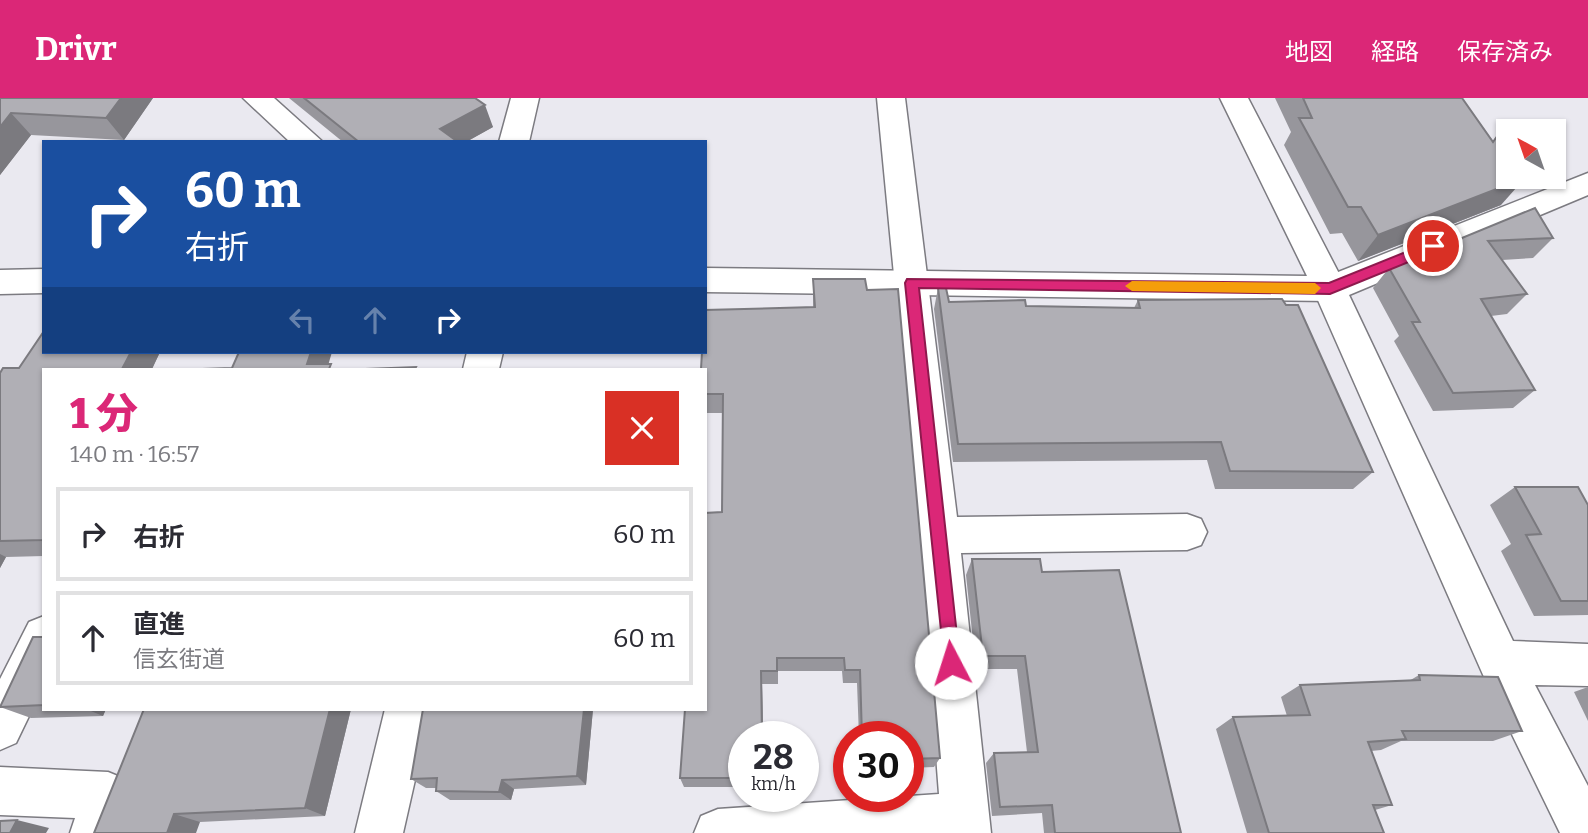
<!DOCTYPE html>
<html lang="ja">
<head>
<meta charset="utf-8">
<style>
	body { margin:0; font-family:Bitter,"Noto Sans JP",serif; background:#f7f7f7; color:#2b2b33; height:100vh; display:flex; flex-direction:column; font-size:26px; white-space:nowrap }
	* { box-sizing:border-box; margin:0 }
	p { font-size:23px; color:#7c7c81 }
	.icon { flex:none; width:38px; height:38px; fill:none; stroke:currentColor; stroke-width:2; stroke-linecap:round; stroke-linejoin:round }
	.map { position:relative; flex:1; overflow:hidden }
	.panel { position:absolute; left:42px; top:270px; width:665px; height:343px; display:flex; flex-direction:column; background:#fff; border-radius:0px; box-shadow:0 2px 5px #0004 }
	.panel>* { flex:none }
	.top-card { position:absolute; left:42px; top:42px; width:665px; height:214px; border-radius:0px; box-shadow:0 2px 5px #0004; background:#1a4fa0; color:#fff; overflow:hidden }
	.needle { width:46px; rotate:320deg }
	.buttons { position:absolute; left:1496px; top:21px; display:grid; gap:14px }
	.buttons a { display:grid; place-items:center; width:70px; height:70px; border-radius:0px; background:#fff; box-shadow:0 2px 5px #0004; font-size:35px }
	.speed { position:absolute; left:728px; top:623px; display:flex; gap:14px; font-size:35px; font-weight:700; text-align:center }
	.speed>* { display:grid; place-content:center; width:91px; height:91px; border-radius:50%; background:#fff; box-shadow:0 2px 5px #0004; line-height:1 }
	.speed small { font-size:18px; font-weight:400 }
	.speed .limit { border:10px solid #d22; background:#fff; color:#111 }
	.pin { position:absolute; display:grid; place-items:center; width:60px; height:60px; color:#fff; margin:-30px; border:4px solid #fff; border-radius:50%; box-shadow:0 2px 7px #0007 }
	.me { position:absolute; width:77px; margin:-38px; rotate:355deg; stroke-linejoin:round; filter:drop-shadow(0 0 5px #0008) }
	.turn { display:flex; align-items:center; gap:24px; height:147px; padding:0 28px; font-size:32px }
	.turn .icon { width:91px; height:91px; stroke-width:2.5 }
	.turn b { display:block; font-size:49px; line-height:60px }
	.lanes { display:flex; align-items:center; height:66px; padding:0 28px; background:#0003; justify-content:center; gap:35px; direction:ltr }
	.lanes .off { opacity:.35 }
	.round { display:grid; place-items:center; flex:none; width:74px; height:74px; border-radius:0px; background:#f7f7f7 }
	.head { display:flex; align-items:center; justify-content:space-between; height:119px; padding:0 28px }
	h1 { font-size:42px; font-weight:800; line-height:52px; color:#db2777 }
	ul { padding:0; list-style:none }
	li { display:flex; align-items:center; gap:21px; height:94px; margin:0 14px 10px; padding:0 14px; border:4px solid #e1e1e2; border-radius:0px }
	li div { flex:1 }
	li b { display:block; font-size:26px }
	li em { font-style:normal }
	header { display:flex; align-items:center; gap:42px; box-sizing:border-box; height:98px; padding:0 35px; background:#db2777; color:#fff }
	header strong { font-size:33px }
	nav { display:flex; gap:38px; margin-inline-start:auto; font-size:24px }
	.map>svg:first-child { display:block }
</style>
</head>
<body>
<header>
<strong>Drivr</strong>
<nav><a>地図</a><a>経路</a><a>保存済み</a></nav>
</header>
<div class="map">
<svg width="1588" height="735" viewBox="0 0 1588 735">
	<rect width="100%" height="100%" fill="#eae9f0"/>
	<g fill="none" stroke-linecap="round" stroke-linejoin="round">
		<!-- street casing -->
		<g stroke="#7c7b81" stroke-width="3">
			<path id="street" d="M243 0H274L323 44H290Z
				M877 0H905L957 419 1187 416 1201 421 1207 434 1201 447 1187 452 961 455 991 735H694L701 718 718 711 939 696 919 437Z
				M1588 75V97L1349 197 1513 543 1588 546V588L1535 587 1588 688V735H1560L1484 579 1313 191 1318 182Z
				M467 254H503L499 271H463Z
				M44 518V587L16 645 0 652V581L29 524Z
				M385 611H431L403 735H355Z
				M0 669 108 674 125 681 132 698 118 735H70L75 720 0 717Z"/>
		</g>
		<!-- secondary casing -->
		<g stroke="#7c7b81" stroke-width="3">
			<path id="secondary" d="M511 0H539L529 44H499Z
				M1220 0H1248L1347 191 1342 200 1330 203 705 194V170L1307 178Z
				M44 171V195L0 196V172Z"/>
		</g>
		<!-- street -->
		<use href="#street" fill="#fff" fill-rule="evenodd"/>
		<!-- secondary -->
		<use href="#secondary" fill="#fff" fill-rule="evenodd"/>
	</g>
	<!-- wall -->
	<path fill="#97969c" d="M0 0H153L124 42 31 37 0 77Z
		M289 0H475L493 29 466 44H343Z
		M1275 0H1462L1493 43 1498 37 1501 107 1358 163 1342 135 1330 136 1284 47 1291 34Z
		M1535 110 1553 140 1533 160 1502 162 1527 196 1507 216 1491 218 1535 292 1513 310 1433 313 1394 243 1399 238 1373 190 1389 170Z
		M813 181 940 660 934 669 908 670V639H859L857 585H843L842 573H778V586H762L763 639H744V689H684L680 680 705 611 722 414V315H705V271L813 209Z
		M938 190 949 204 1026 208 1134 210 1138 202 1373 374 1353 391H1215L1207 362 953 364 934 211Z
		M44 254H160L152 271H44V458L6 459 0 470V275L19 270Z
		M1515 389 1588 407V517L1534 518 1501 453 1511 446 1490 407Z
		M972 461 1042 474 1181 735H1044L1042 715 992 718 986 665 994 655 1027 654 1017 571H976L966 477Z
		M44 539V611H106L103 618 31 620 0 609Z
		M1419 577 1522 633 1493 643H1401L1381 652 1371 653 1392 707 1375 712 1384 735H1247L1216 631 1233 619 1287 618 1281 599 1300 587 1409 583Z
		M1588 589V623L1574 594Z
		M144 611H351L325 718 200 724 94 735Z
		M593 611 586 687 514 691 511 702H450L436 693V690H426L411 681Z"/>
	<!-- shaded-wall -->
	<path fill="#7b7a7f" d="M121 0H153L124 42 106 20Z
		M485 7 493 29 466 44H446L440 31Z
		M11 15 31 37 0 77V29Z
		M1525 80 1501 107 1358 163 1378 137Z
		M131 254H160L152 271H122Z
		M311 254H332L327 271 307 266Z
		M0 456 6 459 0 470Z
		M761 573 762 586 763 639H762Z
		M86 611H106L103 618Z
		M330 611H351L325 718 305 710Z
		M584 611H593L586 687 577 678Z
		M502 682 514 691 511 702 499 694Z
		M174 716 200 724 196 735H167Z
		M17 722 49 730 46 735H10Z"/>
	<!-- building -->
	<path fill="#b0afb5" stroke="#7b7a7f" stroke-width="2" d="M0 0H121L106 20 11 15 0 29Z
		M304 0H475L485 7 440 31 458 44H359Z
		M1303 0H1462L1493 44 1498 37 1508 54V79H1524L1525 80 1378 137 1361 109H1348L1299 20H1312Z
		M1535 110 1553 140 1488 143 1527 196 1481 201 1535 292 1453 295 1412 224H1420L1389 170Z
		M813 181H865L867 192 898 191 940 660 908 661V639H862L860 572H845L844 560H777V573H761L762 639H744V680H680L685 611H705V415L722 414 723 296H705V271H701L702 254H705V212L815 209Z
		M938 190H946L949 204 1025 202 1026 208 1140 210 1138 202 1282 201 1286 207H1298L1373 374 1230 373 1221 344 958 346Z
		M44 233V254H131L122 271H44V442L0 443V275L3 270H19Z
		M239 254H311L307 266H331L329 271H202L232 270Z
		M416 269 415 271H365Z
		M1515 389H1578L1588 407V503H1561L1526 437 1541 436Z
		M972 461H1040L1042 474 1119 472 1181 735H1055L1052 707 1000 709 994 655 1038 654 1025 558H983Z
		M33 539H44V607L0 609Z
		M1419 577 1498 579 1522 633H1402L1406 641 1368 644 1392 707H1373L1384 735H1269L1233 619 1310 617 1300 587 1420 582Z
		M144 611H330L305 710 174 716 167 735H94Z
		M423 611H584L577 678 502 682 499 694 436 693 437 680 411 681Z
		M17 722 10 735H0V723Z"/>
	<!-- route -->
	<path fill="#db2777" stroke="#8e194d" stroke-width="2" d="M1433 143 1440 148 1438 152 1330 196 919 190 960 565 958 571 951 574 945 571 905 185 907 181 1329 185Z"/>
	<!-- slow -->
	<path fill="#f59e0b" d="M1132 183 1315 185 1321 190 1315 196 1132 193 1125 188Z"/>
</svg>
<div class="buttons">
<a><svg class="needle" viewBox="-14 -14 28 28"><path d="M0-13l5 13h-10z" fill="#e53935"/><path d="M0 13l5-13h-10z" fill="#7c7c81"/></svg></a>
</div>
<div class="speed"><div>28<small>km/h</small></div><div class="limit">30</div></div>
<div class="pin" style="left:1433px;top:148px;background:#d93025"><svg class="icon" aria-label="arrive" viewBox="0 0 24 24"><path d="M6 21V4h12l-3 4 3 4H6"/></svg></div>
<svg class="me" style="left:951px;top:565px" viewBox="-20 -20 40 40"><circle r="19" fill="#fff"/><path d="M0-13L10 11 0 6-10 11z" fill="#db2777"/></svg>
<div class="top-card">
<div class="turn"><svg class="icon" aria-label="right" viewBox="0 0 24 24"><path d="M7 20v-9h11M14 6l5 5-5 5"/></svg><div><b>60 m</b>右折</div></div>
<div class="lanes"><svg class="icon off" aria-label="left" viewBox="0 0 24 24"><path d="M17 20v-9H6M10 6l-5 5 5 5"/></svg><svg class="icon off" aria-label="ahead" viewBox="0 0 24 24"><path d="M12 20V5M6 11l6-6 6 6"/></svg><svg class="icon" aria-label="right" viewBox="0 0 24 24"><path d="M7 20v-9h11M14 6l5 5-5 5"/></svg></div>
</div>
<section class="panel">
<div class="head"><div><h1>1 分</h1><p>140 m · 16:57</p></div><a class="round" style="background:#d93025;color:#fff"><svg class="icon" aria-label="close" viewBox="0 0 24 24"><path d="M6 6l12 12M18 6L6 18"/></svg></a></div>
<ul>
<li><svg class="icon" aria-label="right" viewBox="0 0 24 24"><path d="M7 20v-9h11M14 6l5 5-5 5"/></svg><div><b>右折</b></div><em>60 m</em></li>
<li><svg class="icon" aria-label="ahead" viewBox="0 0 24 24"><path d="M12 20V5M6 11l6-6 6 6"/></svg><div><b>直進</b><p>信玄街道</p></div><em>60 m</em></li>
</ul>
</section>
</div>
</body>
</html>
